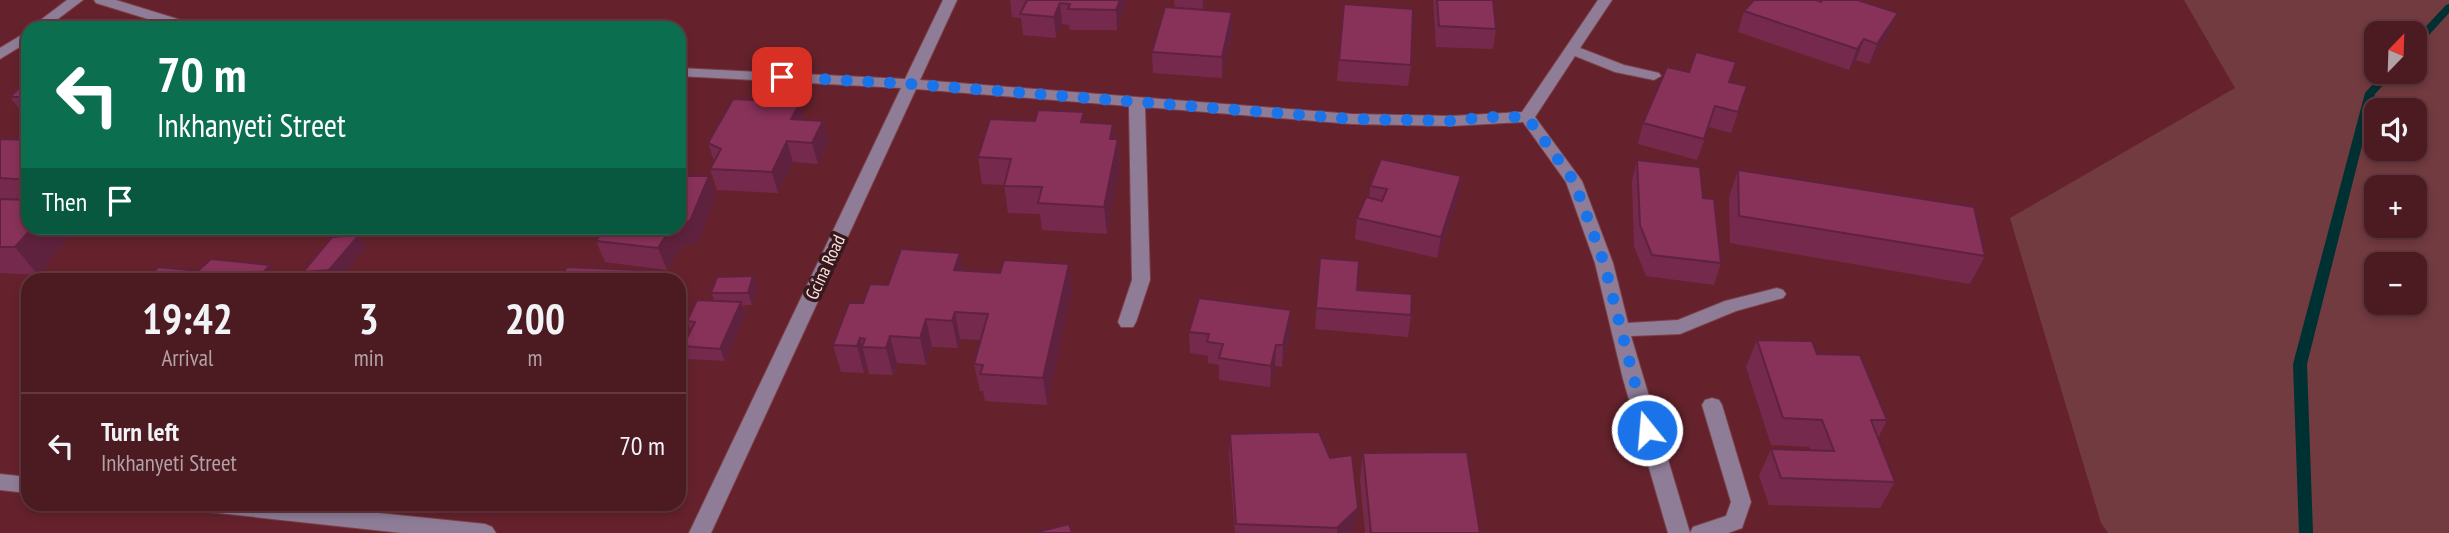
<!DOCTYPE html>
<html lang="en">
<head>
<meta charset="utf-8">
<style>
	body { margin:0; font-family:"PT Sans Narrow",sans-serif; background:#53232a; color:#f1f3f6; height:100vh; display:flex; flex-direction:column; font-size:26px; white-space:nowrap }
	* { box-sizing:border-box; margin:0 }
	p { font-size:23px; color:#b2a1a5 }
	.icon { flex:none; width:38px; height:38px; fill:none; stroke:currentColor; stroke-width:2; stroke-linecap:round; stroke-linejoin:round }
	.map { position:relative; flex:1; overflow:hidden }
	.drawer { position:absolute; left:21px; top:273px; width:665px; height:238px; display:flex; flex-direction:column; background:#4c1a21; border-radius:21px; box-shadow:0 4px 10px #0003,0 0 0 2px #63383f }
	.drawer>* { flex:none }
	.guide { position:absolute; left:21px; top:21px; width:665px; height:214px; border-radius:21px; box-shadow:0 4px 10px #0003,0 0 0 2px #63383f; background:#0b6e4f; color:#fff; overflow:hidden }
	.needle { width:46px; rotate:23deg }
	.buttons { position:absolute; left:2364px; top:21px; display:grid; gap:14px }
	.buttons a { display:grid; place-items:center; width:63px; height:63px; border-radius:14px; background:#4c1a21; box-shadow:0 4px 10px #0003,0 0 0 2px #63383f; font-size:35px }
	.pin { position:absolute; display:grid; place-items:center; width:60px; height:60px; color:#fff; margin:-30px; border-radius:14px; box-shadow:0 4px 10px #0006 }
	.me { position:absolute; width:77px; margin:-38px; rotate:343deg; stroke-linejoin:round; filter:drop-shadow(0 0 5px #0008) }
	.turn { display:flex; align-items:center; gap:24px; height:147px; padding:0 21px; font-size:32px }
	.turn .icon { width:91px; height:91px; stroke-width:2.5 }
	.turn b { display:block; font-size:49px; line-height:60px }
	.then { display:flex; align-items:center; height:66px; padding:0 21px; background:#0003; gap:14px; font-size:26px }
	.eta { display:flex; justify-content:space-evenly; align-items:center; height:119px; text-align:center }
	.eta b { font-size:42px; font-weight:600; line-height:49px }
	ul { padding:0; list-style:none }
	li { display:flex; align-items:center; gap:21px; height:105px; padding:0 21px; border-top:2px solid #63383f }
	li div { flex:1 }
	li b { display:block; font-size:26px }
	li em { font-style:normal }
	.map>svg:first-child { display:block }
</style>
</head>
<body>
<div class="map">
<svg width="2449" height="533" viewBox="0 0 2449 533">
	<rect width="100%" height="100%" fill="#65222c"/>
	<!-- green -->
	<path fill="#723b40" fill-rule="evenodd" d="M2184 0H2449V533H2108L2101 523 2010 218 2235 88ZM2376 33H2415V72H2376ZM2376 110H2415V149H2376ZM2376 187H2415V226H2376ZM2376 264H2415V303H2376Z"/>
	<g fill="none" stroke-linecap="round" stroke-linejoin="round">
		<!-- stream -->
		<path fill="#003132" fill-rule="evenodd" d="M2449 4V13L2419 46 2415 47V38L2446 5Z
			M2384 72H2395L2375 94 2307 364 2313 533H2299L2293 364 2365 93Z"/>
		<!-- minor casing -->
		<g stroke="#7d4049" stroke-width="2">
			<path id="minor" d="M67 0H83L46 28H30Z
				M94 0H116L197 25 199 28H177L96 3Z
				M943 0H957L920 80 1352 114 1451 116 1522 112 1598 0H1612L1580 48 1624 65 1659 73 1661 76 1654 80 1615 72 1575 56 1535 117 1582 181 1613 263 1628 323 1678 320 1725 301 1777 288 1783 290 1786 294 1783 298 1736 311 1680 334 1631 336 1690 533 1693 527 1726 516 1731 502 1702 405 1705 400 1712 398 1719 400 1722 405 1751 502 1742 528 1728 533H1668L1623 379 1595 263 1566 182 1523 122 1451 126 1352 124 1145 107 1150 280 1136 322 1133 327H1121L1118 322 1132 280 1129 106 916 89 711 533H689L901 88 679 76V68L905 79Z
				M28 31V42L0 59V48Z
				M0 474 28 477V493L0 490Z
				M199 504H291L485 524 492 527 496 533H402L209 512 202 510Z"/>
		</g>
		<!-- minor -->
		<use href="#minor" fill="#8f7d97" fill-rule="evenodd"/>
	</g>
	<!-- wall -->
	<path fill="#752a4d" d="M1010 0H1127V2L1117 30H1070L1069 25 1062 24 1056 38 1023 35 1021 18 1012 17Z
		M1174 0H1206L1204 10 1232 12V33L1222 78 1153 73 1152 52 1175 8Z
		M1433 0H1493L1496 29 1493 49 1436 47Z
		M1821 2 1898 13 1889 33 1869 64 1856 60 1849 70 1738 32 1744 11Z
		M1339 60 1411 65 1408 86 1337 81Z
		M1736 62 1730 82 1747 86 1731 133 1709 127 1697 160 1638 144 1643 123 1689 72Z
		M28 79V109H19L10 97Z
		M800 103 804 120 823 121 828 142 818 164 793 162 778 193 717 190 710 169 714 161 708 143Z
		M1035 121 1085 122 1114 139H1118L1120 166 1107 234 1042 230 1040 214 1008 213 1004 185 982 184 978 157Z
		M0 139 28 140V200L0 198Z
		M1637 160 1703 198 1721 263 1714 285 1646 276 1634 246 1632 181Z
		M1738 170 1985 256 1970 284 1730 243 1729 197Z
		M1461 176 1458 198 1437 258 1355 239 1357 218 1369 198 1370 186Z
		M716 197 698 242 681 247 667 270 605 262 596 241 601 233H596L594 228H679Z
		M0 199 28 228H74L76 229 38 275 0 273Z
		M359 235 366 247 338 280H308L303 272Z
		M1320 258 1357 290 1411 315 1408 337 1315 329Z
		M1069 264 1072 291 1047 405 985 401 983 391H980L974 364 981 340 960 339 958 348 932 347 926 365 897 363 893 375 869 374 867 365 864 373 841 372 833 345 863 303 888 285 963 271 1000 273Z
		M753 276 757 288 752 305H743L746 314 725 361 687 359 683 346 691 330 687 321 714 300 711 293Z
		M1291 310 1290 332 1282 367 1275 366 1270 387 1219 380V365L1208 363V356L1190 353 1189 332Z
		M1757 340 1817 354 1887 420 1878 438 1895 482 1880 508 1769 505 1759 476 1771 449 1811 450 1809 447 1771 445 1746 367Z
		M1230 434 1330 458 1355 529 1352 533H1235L1229 455Z
		M1363 453 1480 533H1365L1360 479Z"/>
	<!-- shaded-wall -->
	<path fill="#5f223e" d="M1120 0H1127V2L1117 30 1116 10Z
		M1203 0H1206L1203 12Z
		M1060 3 1062 24 1056 38 1054 17Z
		M1232 12V33L1222 78V57Z
		M1898 13 1889 33 1869 64 1877 44Z
		M1864 39 1856 60 1849 70 1857 49Z
		M800 103 805 124 791 119Z
		M823 121 828 142 818 164 812 143Z
		M1113 124 1115 150 1110 139Z
		M1118 139 1120 166 1107 234 1104 207Z
		M787 141 793 162 778 193 772 172Z
		M709 176 716 197 698 242 681 247 667 270 658 248 671 228H679V224Z
		M1461 176 1458 198 1437 258 1441 237Z
		M32 228H74L76 229 38 275 15 247Z
		M359 235 366 247 338 280H336L329 270Z
		M960 253 965 280 954 270Z
		M1069 264 1072 291 1047 405 1043 378Z
		M270 265 280 280H256Z
		M660 271 664 280H655Z
		M753 276 757 288 752 305 748 293Z
		M741 302 746 314 725 361 720 349Z
		M1291 310 1290 332 1282 367 1283 345Z
		M955 312 960 339 958 348 952 321Z
		M926 319 932 347 926 365 920 338Z
		M890 336 897 363 893 375 886 348Z
		M860 338 867 365 864 373 857 346Z
		M1276 345 1275 366 1270 387 1271 366Z
		M1358 508 1355 529 1352 533H1337V528Z"/>
	<!-- building -->
	<path fill="#883159" stroke="#5f223e" stroke-width="2" d="M1027 0H1120L1116 10 1068 9 1070 4 1060 3 1054 17 1020 14Z
		M1437 0H1493L1496 29 1439 26Z
		M1754 0H1816L1821 2 1822 0H1858L1898 13 1877 44 1864 39 1857 49 1744 11Z
		M1344 4 1413 9 1411 65 1339 60Z
		M1165 7 1232 12 1222 57 1152 52Z
		M1696 52 1736 62 1729 82 1747 86 1738 112 1715 106 1704 139 1643 123 1667 67 1689 72Z
		M28 79V97H10Z
		M733 99 800 103 791 119 823 121 812 143 787 141 772 172 710 169 721 149 708 143Z
		M1038 110 1084 112 1081 122 1113 124 1110 139H1118L1104 207 1038 203 1042 187 1004 186 1011 159 978 157 990 119 1035 121Z
		M0 139 28 140V180L0 178Z
		M1381 159 1461 176 1441 237 1357 218 1366 197 1382 201 1387 189 1370 186Z
		M1637 160 1700 167 1703 198 1714 199 1721 263 1652 255 1640 225Z
		M1738 170 1974 207 1985 256 1739 216Z
		M679 176H709L690 221 679 224Z
		M0 199 28 200V228H32L15 247H0Z
		M605 228H671L658 248 596 241Z
		M359 235 329 270 303 272 332 237Z
		M901 249 960 253 954 270 1000 273 1004 260 1069 264 1043 378 980 374 983 365 974 364 988 314 955 312 952 321 926 319 920 338 890 336 886 348 862 347 865 339 860 338 857 346 833 345 849 303H863L870 284 888 285Z
		M1320 258 1359 261 1357 290 1412 294 1411 315 1316 308Z
		M211 259 270 265 256 280H145L158 267 198 271Z
		M567 267 660 271 655 280H529L533 274 562 275Z
		M753 276 748 293H711L717 277Z
		M1199 298 1291 310 1283 345H1276L1271 366 1219 358 1223 344 1207 342 1209 334 1189 332Z
		M697 300 741 302 720 349 683 346 695 322 687 321Z
		M1757 340 1812 341 1817 354 1860 355 1887 420H1871L1895 482 1781 478 1771 449 1834 451 1822 420 1783 418Z
		M1319 432 1330 458 1352 455 1358 508 1337 528 1236 524 1230 434Z
		M1467 452 1480 533H1371L1363 453Z
		M1069 524 1072 533H1033Z"/>
	<g fill="none" stroke-linecap="round" stroke-linejoin="round">
		<!-- route -->
		<path stroke="#1a73e8" stroke-width="12" stroke-dasharray="0 21.6" d="M782 77 911 84 1352 119 1451 121 1488 117H1527L1574 181 1604 263 1647 430"/>
	</g>
	<g text-anchor="middle" dominant-baseline="central" stroke-width="7" stroke-linejoin="round" paint-order="stroke">
		<!-- street labels -->
		<g font-size="18" fill="#fae0e1" stroke="#37191c">
			<text transform="translate(825 267) rotate(-65)">Gcina Road</text>
		</g>
	</g>
</svg>
<div class="buttons">
<a><svg class="needle" viewBox="-14 -14 28 28"><path d="M0-13l5 13h-10z" fill="#e53935"/><path d="M0 13l5-13h-10z" fill="#b2a1a5"/></svg></a>
<a><svg class="icon" aria-label="sound" viewBox="0 0 24 24"><path d="M4 9h4l5-4v14l-5-4H4zM17 9q2 3 0 6"/></svg></a>
<a>+</a>
<a>−</a>
</div>
<div class="pin" style="left:782px;top:77px;background:#d93025"><svg class="icon" aria-label="arrive" viewBox="0 0 24 24"><path d="M6 21V4h12l-3 4 3 4H6"/></svg></div>
<svg class="me" style="left:1647px;top:430px" viewBox="-20 -20 40 40"><circle r="17" fill="#1a73e8" stroke="#fff" stroke-width="3"/><path d="M0-11L8 9 0 5-8 9z" fill="#fff"/></svg>
<div class="guide">
<div class="turn"><svg class="icon" aria-label="left" viewBox="0 0 24 24"><path d="M17 20v-9H6M10 6l-5 5 5 5"/></svg><div><b>70 m</b>Inkhanyeti Street</div></div>
<div class="then">Then<svg class="icon" aria-label="arrive" viewBox="0 0 24 24"><path d="M6 21V4h12l-3 4 3 4H6"/></svg></div>
</div>
<section class="drawer">
<div class="eta">
<div><b>19:42</b><p>Arrival</p></div>
<div><b>3</b><p>min</p></div>
<div><b>200</b><p>m</p></div>
</div>
<ul>
<li><svg class="icon" aria-label="left" viewBox="0 0 24 24"><path d="M17 20v-9H6M10 6l-5 5 5 5"/></svg><div><b>Turn left</b><p>Inkhanyeti Street</p></div><em>70 m</em></li>
</ul>
</section>
</div>
</body>
</html>
